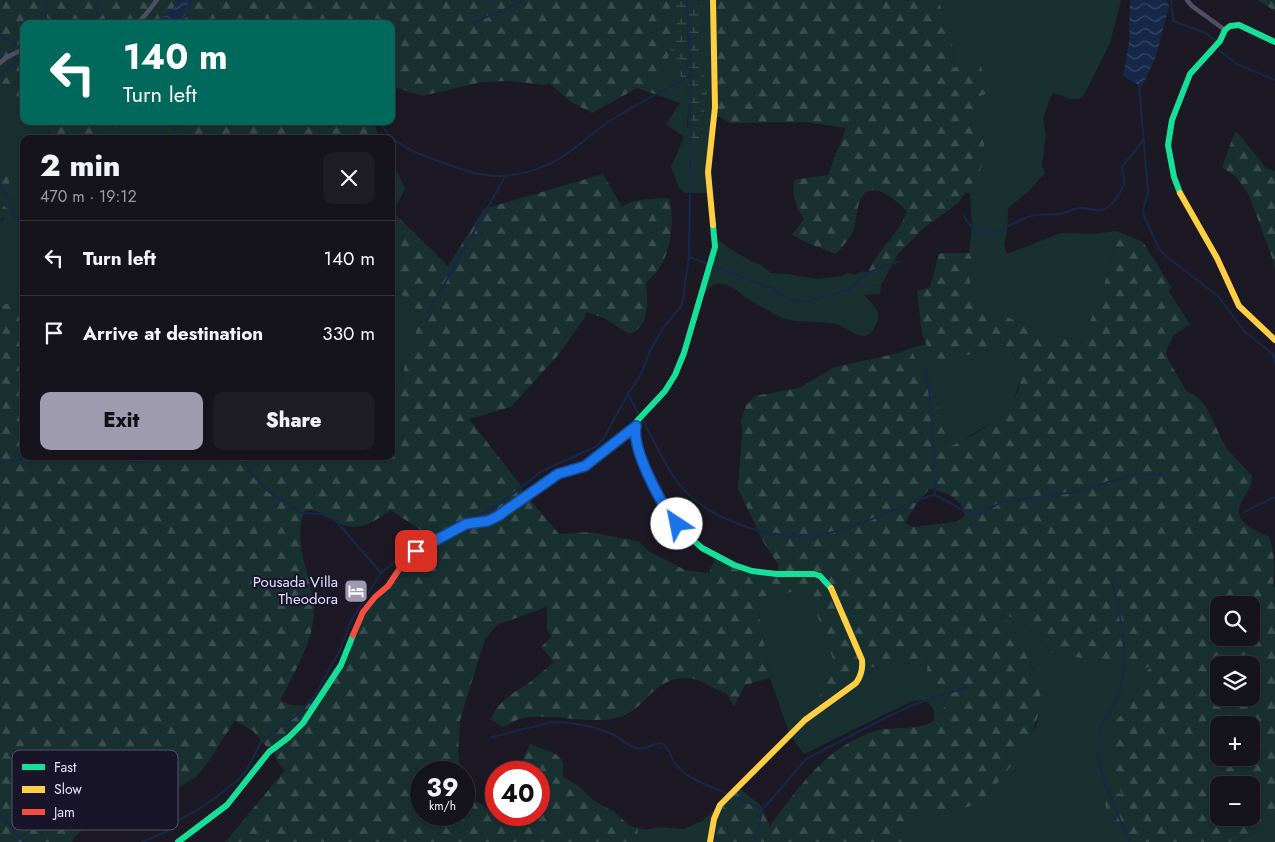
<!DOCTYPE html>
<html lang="en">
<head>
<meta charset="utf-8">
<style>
	body { margin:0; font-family:Jost,sans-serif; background:#1e1c25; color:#f1f3f6; height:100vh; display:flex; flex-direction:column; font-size:19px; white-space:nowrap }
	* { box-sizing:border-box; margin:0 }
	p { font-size:16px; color:#9d9ea3 }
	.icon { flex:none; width:28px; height:28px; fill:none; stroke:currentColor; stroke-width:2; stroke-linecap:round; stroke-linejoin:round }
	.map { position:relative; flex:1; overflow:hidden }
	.panel { position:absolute; left:20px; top:135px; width:375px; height:325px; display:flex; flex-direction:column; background:#15131c; border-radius:10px; box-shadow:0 2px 8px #0003,0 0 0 1px #34323b }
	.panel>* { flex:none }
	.hud { position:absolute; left:20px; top:20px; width:375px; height:105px; border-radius:10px; box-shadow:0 2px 8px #0003,0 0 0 1px #34323b; background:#00695c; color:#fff; overflow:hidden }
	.fabs { position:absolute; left:1210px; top:596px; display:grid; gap:10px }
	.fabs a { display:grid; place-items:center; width:50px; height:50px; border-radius:10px; background:#15131c; box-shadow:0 2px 8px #0003,0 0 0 1px #34323b; font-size:25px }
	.speed { position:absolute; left:410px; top:761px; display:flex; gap:10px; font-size:25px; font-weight:700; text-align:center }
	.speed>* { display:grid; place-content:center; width:65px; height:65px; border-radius:50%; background:#15131c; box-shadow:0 2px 8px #0003,0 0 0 1px #34323b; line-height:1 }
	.speed small { font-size:12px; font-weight:400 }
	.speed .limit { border:8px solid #d22; background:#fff; color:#111 }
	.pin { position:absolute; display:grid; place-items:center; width:42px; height:42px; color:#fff; margin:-21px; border-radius:10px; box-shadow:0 2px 8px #0006 }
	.me { position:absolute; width:55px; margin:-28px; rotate:326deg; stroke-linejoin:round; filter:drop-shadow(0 0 4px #0008) }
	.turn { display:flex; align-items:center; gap:18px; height:105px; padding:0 20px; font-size:22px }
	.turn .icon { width:65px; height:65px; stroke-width:2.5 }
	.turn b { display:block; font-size:35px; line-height:42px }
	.round { display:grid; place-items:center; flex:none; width:52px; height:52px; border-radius:10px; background:#1e1c25 }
	.overview { display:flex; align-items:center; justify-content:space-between; height:85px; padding:0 20px }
	h1 { font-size:30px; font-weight:800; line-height:38px }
	.primary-button { display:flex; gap:10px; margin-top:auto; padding:10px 20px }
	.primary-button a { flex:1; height:58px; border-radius:10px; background:#9e9bb1; color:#111; font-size:20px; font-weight:800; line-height:58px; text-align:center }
	.primary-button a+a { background:#1e1c25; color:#f1f3f6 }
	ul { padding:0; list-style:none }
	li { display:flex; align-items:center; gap:15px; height:75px; padding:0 20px; border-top:1px solid #34323b }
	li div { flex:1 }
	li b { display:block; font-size:19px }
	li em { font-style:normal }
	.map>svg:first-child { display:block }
</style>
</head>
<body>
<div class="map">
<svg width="1275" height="842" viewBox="0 0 1275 842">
	<defs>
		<pattern id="forest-firs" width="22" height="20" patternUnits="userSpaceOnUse" patternTransform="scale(1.25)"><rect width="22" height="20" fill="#193031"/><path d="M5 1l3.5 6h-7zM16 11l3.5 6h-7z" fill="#3a4e50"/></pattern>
		<pattern id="wetland-marsh" width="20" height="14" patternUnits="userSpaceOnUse" patternTransform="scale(1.25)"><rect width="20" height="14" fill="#193031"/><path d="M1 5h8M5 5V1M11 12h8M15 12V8" fill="none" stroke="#3a4e50"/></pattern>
		<pattern id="water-waves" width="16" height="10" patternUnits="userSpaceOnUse" patternTransform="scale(1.25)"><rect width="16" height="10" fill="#162849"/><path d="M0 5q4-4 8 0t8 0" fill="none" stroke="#384764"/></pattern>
	</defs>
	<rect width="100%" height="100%" fill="#1c1925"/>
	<!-- grass -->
	<path fill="#193031" d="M703 0H713L711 193H685L679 188 671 167 684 137 666 124 680 103 657 95 658 82 670 52 686 88 689 100 687 127 700 141 706 104 705 83 699 42Z
		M938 0H1121L1110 43 1084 95 1079 99H1071L1053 93 1050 98 1043 119 1046 135 1042 166 1045 173 1030 190 1008 208 1007 231 1004 245 1007 254 1061 233 1094 234 1116 231V241L1099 304 1095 306 1085 344 1074 339 1050 335 978 305 973 300 969 275 975 265 969 253 972 225 970 193H965L977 177 984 142 975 114V98L986 94 953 68 952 35Z
		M8 95 16 109 24 113V121H44L48 124 50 139H24V306L0 303V220L4 219 7 207 0 202V197L7 195C11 182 10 168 0 157V109Z
		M135 121H186L181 133 174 139H97L110 130Z
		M715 237 730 249 751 261 761 265 771 273 787 274 817 279 842 276 847 273 855 275 862 271 869 273 867 276 872 286 881 285 880 294 864 295C870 302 881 310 878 320 867 351 851 328 835 324 822 321 809 322 796 321 781 320 764 308 751 301 741 295 734 285 721 284 714 283 710 288 705 292Z
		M391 289 407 298 420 314 411 353 406 360 402 378 391 400Z
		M926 344 932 358 966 356 1004 345 1009 348 1019 362 1021 377 1012 405 993 422 951 447 944 431 937 403 924 380 911 348Z
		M808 588 834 662 859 682 866 668 871 667 880 668 928 657 926 687 940 694 946 701 944 708 934 722C934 710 934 706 924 700L910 702 804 754 789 733 770 678 756 598Z
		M1005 615 1014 618 1024 625 1052 653 1086 659 1108 660 1134 669 1152 667 1133 696 1131 705 1127 711 1119 716 1113 735 1114 775 1123 794 1120 838 1122 842H906V833L924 806 965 808 980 801 992 790 1012 764 1037 724 1041 700 1034 671 1013 626 1000 616Z
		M710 814 718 822 715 842H637L638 828 646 830 658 827 684 829 702 821Z
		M1275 824V842H1229L1246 837Z"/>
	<!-- forest -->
	<path fill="url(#forest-firs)" fill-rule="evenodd" d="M0 0H178C173 11 162 17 153 24H24V113L16 109 8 95 0 109Z
		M190 0H673C682 28 670 54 659 80 657 85 659 90 657 95L637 88 592 113 571 102 549 83 545 85 509 81 482 82 422 96 391 86V24H176Z
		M713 0H904L908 1 910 0H938L952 35 953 68 980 60 986 94 975 98V114L984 143V160L977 177 958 203 924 228 898 254 881 285C876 286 870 287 866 282 869 255 899 237 907 211 895 199 870 177 860 201 856 210 857 220 854 228 851 238 842 247 836 254L810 244 792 235 804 219C796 208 792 193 794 180L828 175 846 128 805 122 730 123 720 117H716Z
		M1260 0H1275V11L1259 1Z
		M44 121H135L110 130 97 139H51L48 124Z
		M186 121H372L381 139H174L181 133Z
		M1237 132 1266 168 1275 171V271L1273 260 1249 195 1236 177 1222 167 1234 134Z
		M0 157C10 168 11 182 7 195L0 197Z
		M391 160 405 188 393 212 448 266 484 209 603 174 622 207C633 198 655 199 669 198 675 216 671 252 659 268 656 274 650 278 646 283 648 302 650 327 629 334L604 318 587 312 583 320 559 354 511 407 469 419 519 483 525 494 559 534 589 532 638 541 650 552 685 570 709 573 717 553C737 563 756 572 778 571V564L764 543 738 489 742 432 741 420 746 405 755 396 799 388 835 367 899 353 911 348 924 380 937 403 944 431 951 446C979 433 1026 408 1020 370 1019 360 1013 350 1004 345 981 351 955 362 932 358L922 334 917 291 930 287 939 254 943 253H969L975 265 969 275 973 300 978 305 1050 335 1074 339 1084 344 1095 306 1099 304 1116 241V231L1143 242 1171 287 1169 292 1190 324 1173 336 1166 352 1169 361 1186 391C1209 398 1214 428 1226 447 1233 457 1244 466 1252 476 1254 494 1222 510 1251 528 1256 532 1263 533 1269 537 1275 554 1275 569 1273 587L1275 588V824L1246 837 1229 842H1122C1115 827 1101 813 1107 796L1117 793 1122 794C1111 779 1107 734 1118 718 1122 713 1129 711 1131 704 1135 695 1136 683 1142 675 1144 672 1149 670 1151 667L1134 669 1108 660 1086 659 1052 653 1024 625 1014 618 1005 615 1000 616C1004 619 1009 622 1013 625 1020 633 1023 647 1027 656 1032 668 1041 687 1041 700 1042 725 1001 785 981 800 972 807 957 811 945 812 937 812 930 813 924 807L906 833V842H715L718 822 710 814 739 788 761 806 770 826C798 788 823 751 869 733 897 722 937 739 946 701L940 694 926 687 928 657 880 668 871 667 866 668 859 682 821 698 817 676 834 662 808 589 756 598 770 678 745 685 734 706 726 693C712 689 701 678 687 678 650 678 646 712 616 718 586 724 556 714 527 717 519 718 510 724 502 727L491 719C500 698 516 692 533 680 540 674 547 668 554 662L541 647 552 636 547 630V607L497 625 485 639 460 720 458 752 461 772H421V815H464V798L480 803 493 813 496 812V815H539V772H517L530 744 556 754 563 762V776L581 788 594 801 613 811 630 826 638 828 637 842H224L227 840 285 770 278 763 273 751 266 746 253 731 235 720 208 762 196 777 179 787 148 800 141 810 88 825 74 837 72 842H0V303L24 306V456H391V400L402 378 406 360 411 353 420 314 407 298 391 289ZM929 489C945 492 959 496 965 514L962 519 955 522 912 527 905 523 915 506ZM311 510C319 511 325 515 333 520 356 534 371 524 391 510L431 537 405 567 391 587 370 606 324 694 305 706 292 705 280 701C292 676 314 640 314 612 314 578 290 544 305 511ZM1219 605H1251V638H1219ZM1219 665H1251V698H1219ZM1219 725H1251V758H1219ZM1219 785H1251V818H1219Z
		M0 202 7 208 8 214 0 220Z"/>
	<!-- wetland -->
	<path fill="url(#wetland-marsh)" d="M673 0H703L699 42 707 95 700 141 695 146 690 143 688 137 689 100 686 88 670 52 677 21Z"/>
	<!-- water -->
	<path fill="url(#water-waves)" d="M178 0H190L176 24H153C162 17 173 11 178 0Z
		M1130 0H1166L1169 6 1156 56 1142 87 1123 76 1129 42Z"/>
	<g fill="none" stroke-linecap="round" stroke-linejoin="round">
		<!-- stream -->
		<path stroke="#162849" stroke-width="2" d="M46 0 45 11 47 24
			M1171 0 1173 21 1203 32 1217 41
			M474 22 504 10 523 0
			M96 24 99 0
			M178 24 188 14 191 0
			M0 35 22 48
			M1220 50 1221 52 1237 64 1275 80
			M0 75 24 55
			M1139 85 1148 192 1143 210 1144 216 1159 249 1167 257 1218 296 1244 331 1275 356
			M379 121C393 145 414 152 438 161 453 166 469 173 485 175 510 179 541 170 562 157 580 146 594 131 611 120 637 104 665 90 691 75
			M171 139 178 121
			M0 185 9 198 13 214 24 228
			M964 216C969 226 975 232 987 232 1007 232 1019 216 1037 215 1045 214 1053 215 1060 214 1067 213 1072 209 1079 208 1089 207 1099 214 1108 207 1113 204 1124 188 1124 182 1125 177 1122 173 1122 167 1129 157 1138 150 1143 139
			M689 257 706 263
			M715 267 772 288 782 295 795 301 804 302 848 290 867 273 900 261
			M428 313 506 175
			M1272 353 1275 364
			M926 369 931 405 935 495
			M628 394 638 413
			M643 421C655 441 664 465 679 484 712 524 779 543 829 533 863 526 897 507 929 496L935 495 965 511 979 514 1002 502 1074 492 1137 474 1161 475
			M109 456C124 460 147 467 160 456
			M242 456 251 473 269 492 301 513 322 514 336 521 381 573
			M0 463 41 456
			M1244 512 1275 497
			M467 521 497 506 542 471 595 447 603 439 628 394 640 376 650 351 663 328 682 305 689 257 691 75 687 0
			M1112 580C1120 614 1131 659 1119 693 1113 710 1098 723 1098 741 1097 776 1117 811 1130 842
			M492 737 552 722C573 722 597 727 616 736 623 740 628 746 636 748 646 751 652 743 662 743 670 749 671 759 677 766 690 780 709 786 726 793
			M735 797 763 809
			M0 814 24 842
			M142 842 166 832 175 822 196 811 219 795 240 778 247 769 262 740 297 715 314 697 341 648 350 623 381 573 418 543 460 524
			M754 842 763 809 806 759 887 717 915 704 967 687"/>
		<!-- street -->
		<path stroke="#514f65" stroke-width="4.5" d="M1187 0 1192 6 1225 30
			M137 24 147 13 157 0
			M0 63 7 57 24 49"/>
		<!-- fast -->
		<path stroke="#16e098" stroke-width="6" d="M1180 193 1174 177 1168 145 1172 120 1190 74 1220 41 1225 30 1230 26 1239 25 1275 42
			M713 225 715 247 684 353 675 375 665 391 637 421 635 440 654 487 671 516 684 532 702 548 734 565 752 571 777 574H814L820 576 831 588
			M489 521 498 516 558 475 585 466 636 426
			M178 842 227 805 269 752 289 737 303 723 341 665 353 635"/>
		<!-- slow -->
		<path stroke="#ffcf43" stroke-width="6" d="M1180 193 1217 258 1239 306 1275 340
			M713 225 708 172 715 107 713 0
			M710 842 714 819 720 805 805 720 856 683C861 676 863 669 862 660L831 588"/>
		<!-- jam -->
		<path stroke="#f24e42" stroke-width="6" d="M353 635 363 612 375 597 388 586 402 565 411 555 423 546 466 524 489 521"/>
	</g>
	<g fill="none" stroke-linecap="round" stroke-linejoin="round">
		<!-- route casing -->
		<g stroke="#114b97" stroke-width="12">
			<path id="route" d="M416 551 466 524 488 521 498 516 558 474 585 466 636 426C631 449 662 506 677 524"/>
		</g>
		<!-- route -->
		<use href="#route" stroke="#1a73e8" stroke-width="9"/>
	</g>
	<!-- icons -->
	<defs>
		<g id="hotel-square" transform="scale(1.25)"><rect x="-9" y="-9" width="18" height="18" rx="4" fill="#9e9bb1" stroke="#18142a"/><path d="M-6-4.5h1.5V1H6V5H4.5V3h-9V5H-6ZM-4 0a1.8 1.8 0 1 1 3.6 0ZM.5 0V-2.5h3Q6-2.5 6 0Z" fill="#fff"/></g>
	</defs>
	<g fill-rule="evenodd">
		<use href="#hotel-square" x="356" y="591"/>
	</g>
	<g text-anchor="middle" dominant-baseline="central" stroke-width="4" stroke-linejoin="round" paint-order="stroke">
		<!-- poi labels -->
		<g font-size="15" fill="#e4e1fc" stroke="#18142a" text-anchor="end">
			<text x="338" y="582">Pousada Villa<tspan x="338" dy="17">Theodora</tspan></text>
		</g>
	</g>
	<!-- legend -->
	<rect x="12" y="750" width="166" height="80" rx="8" fill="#18142a" stroke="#555269" stroke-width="1"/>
	<rect x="22" y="764" width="23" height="6" fill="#16e098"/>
	<rect x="22" y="786" width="23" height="7" fill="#ffcf43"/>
	<rect x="22" y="809" width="23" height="6" fill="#f24e42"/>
	<g font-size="14" fill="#e4e1fc">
		<text x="54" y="772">Fast</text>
		<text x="54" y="794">Slow</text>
		<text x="54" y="817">Jam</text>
	</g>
</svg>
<div class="fabs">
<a><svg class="icon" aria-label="search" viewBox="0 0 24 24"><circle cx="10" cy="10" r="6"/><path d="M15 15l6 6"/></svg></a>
<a><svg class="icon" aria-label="layers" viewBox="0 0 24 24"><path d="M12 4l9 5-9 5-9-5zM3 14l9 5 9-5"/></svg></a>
<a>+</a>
<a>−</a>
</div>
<div class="speed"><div>39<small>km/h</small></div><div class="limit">40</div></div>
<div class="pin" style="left:416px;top:551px;background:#d93025"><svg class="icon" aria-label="arrive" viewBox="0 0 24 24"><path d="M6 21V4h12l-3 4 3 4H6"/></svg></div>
<svg class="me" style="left:677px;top:524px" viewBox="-20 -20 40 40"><circle r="19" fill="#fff"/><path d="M0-13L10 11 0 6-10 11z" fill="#1a73e8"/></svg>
<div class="hud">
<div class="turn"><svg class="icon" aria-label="left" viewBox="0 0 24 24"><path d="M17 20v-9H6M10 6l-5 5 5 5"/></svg><div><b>140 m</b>Turn left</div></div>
</div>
<section class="panel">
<div class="overview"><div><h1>2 min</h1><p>470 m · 19:12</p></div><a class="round"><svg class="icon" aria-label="close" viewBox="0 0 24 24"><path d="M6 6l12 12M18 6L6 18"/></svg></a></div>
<ul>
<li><svg class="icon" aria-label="left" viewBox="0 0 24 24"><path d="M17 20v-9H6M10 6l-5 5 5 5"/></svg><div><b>Turn left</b></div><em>140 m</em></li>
<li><svg class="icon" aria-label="arrive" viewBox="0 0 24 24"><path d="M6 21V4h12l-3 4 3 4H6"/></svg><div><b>Arrive at destination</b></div><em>330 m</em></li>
</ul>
<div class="primary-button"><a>Exit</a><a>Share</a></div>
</section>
</div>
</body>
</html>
